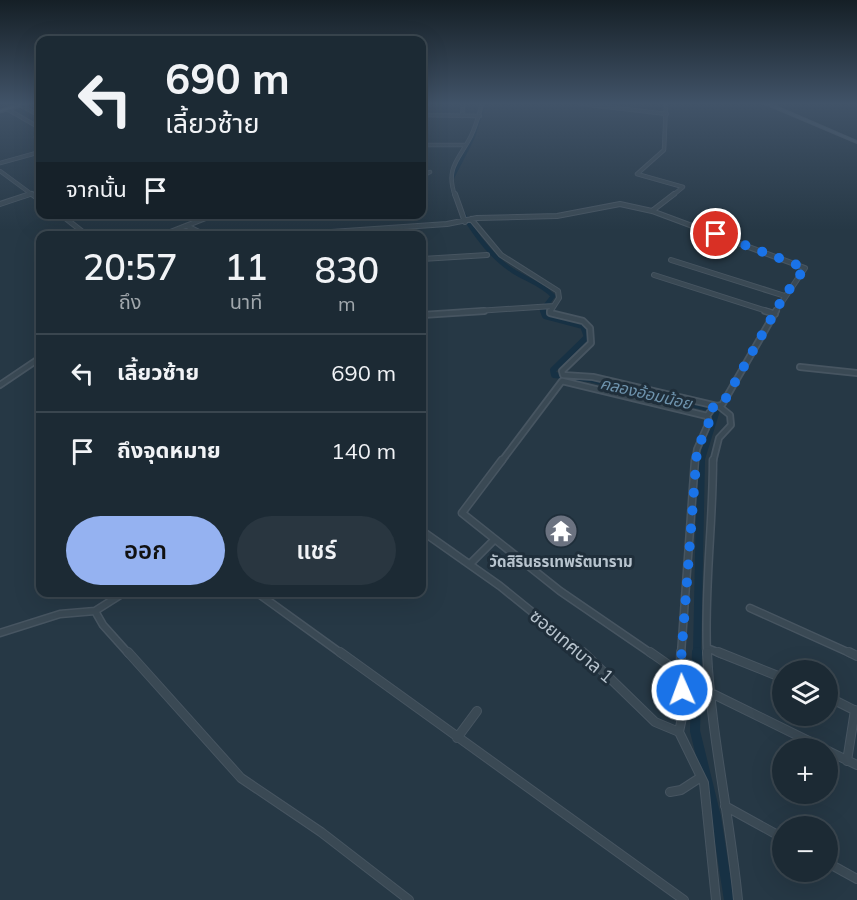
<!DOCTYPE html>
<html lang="th">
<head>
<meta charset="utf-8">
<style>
	body { margin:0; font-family:Mulish,"Noto Sans Thai",sans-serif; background:#293640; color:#f1f3f6; height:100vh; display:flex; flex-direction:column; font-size:22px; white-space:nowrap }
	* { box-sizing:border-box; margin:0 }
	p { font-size:20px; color:#a0a7ac }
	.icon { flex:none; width:33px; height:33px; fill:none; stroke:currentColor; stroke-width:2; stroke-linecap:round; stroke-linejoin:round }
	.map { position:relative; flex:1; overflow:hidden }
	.panel { position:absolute; left:36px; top:231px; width:390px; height:366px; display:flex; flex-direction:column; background:#1c2a34; border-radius:12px; box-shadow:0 6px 24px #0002,0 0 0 2px #3a464f }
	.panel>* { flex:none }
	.hud { position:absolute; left:36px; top:36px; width:390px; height:183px; border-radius:12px; box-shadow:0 6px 24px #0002,0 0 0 2px #3a464f; background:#1c2a34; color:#f1f3f6; overflow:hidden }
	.tools { position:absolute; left:772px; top:660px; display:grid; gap:12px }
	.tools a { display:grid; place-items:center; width:66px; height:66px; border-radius:50%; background:#1c2a34; box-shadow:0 6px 24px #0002,0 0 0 2px #3a464f; font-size:30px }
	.pin { position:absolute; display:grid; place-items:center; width:51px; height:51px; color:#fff; margin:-26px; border:3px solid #fff; border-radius:50%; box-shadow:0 2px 6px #0007 }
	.me { position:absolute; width:66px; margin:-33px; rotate:358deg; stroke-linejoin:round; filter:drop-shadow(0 0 4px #0008) }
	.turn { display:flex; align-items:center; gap:21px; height:126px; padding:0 30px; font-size:27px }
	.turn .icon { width:78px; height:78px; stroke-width:2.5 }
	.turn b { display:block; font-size:42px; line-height:51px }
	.then { display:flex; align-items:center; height:57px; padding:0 30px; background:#0003; gap:12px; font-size:22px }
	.eta { display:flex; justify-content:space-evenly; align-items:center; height:102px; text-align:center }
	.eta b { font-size:36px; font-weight:600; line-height:42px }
	.button { display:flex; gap:12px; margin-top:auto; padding:12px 30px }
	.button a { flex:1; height:69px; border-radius:36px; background:#95b2f1; color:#111; font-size:24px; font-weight:600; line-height:69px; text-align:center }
	.button a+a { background:#293640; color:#f1f3f6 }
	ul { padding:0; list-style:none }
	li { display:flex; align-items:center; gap:18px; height:78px; padding:0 30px; border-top:2px solid #3a464f }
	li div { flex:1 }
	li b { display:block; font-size:22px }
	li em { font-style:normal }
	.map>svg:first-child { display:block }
</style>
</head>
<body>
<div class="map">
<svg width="857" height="900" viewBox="0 0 857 900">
	<rect width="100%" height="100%" fill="#263845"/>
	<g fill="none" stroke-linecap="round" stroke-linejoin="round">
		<!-- canal-far4 -->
		<path stroke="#173144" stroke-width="4" d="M452 178 473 137 484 104"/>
		<!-- canal-far3 -->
		<path stroke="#173144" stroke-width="4.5" d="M463 214C476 236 491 257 513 271 527 280 542 284 553 296L543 309 544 312"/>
		<!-- canal-far2 -->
		<path stroke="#173144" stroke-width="6" d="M543 311 545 316 583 326 587 337 553 370 554 375 590 379 717 410 701 462"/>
		<!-- canal-far1 -->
		<path stroke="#173144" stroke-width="8" d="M697 654 701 460"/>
		<!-- canal -->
		<path stroke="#173144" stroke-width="10" d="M697 652 695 731 716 817 729 900"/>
		<!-- street-far4 casing -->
		<g stroke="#475561" stroke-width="4.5">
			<path id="street-far4" d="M582 104 667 114
				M666 104 664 150 637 174 683 187 672 196
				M22 106 40 116
				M7 109 40 128
				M422 115 480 116
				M462 116 463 104
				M36 137 40 140
				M422 145H465
				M0 163 40 152
				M0 171 34 196
				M422 176 430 172
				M25 196 31 194
				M455 196C445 167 459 160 471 136 476 126 479 114 482 104"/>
		</g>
		<!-- street-far3 casing -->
		<g stroke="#475561" stroke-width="6">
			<path id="street-far3" d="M32 194 40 200
				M455 194 465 222
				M0 204 30 194
				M652 211 674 194
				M60 214 88 236
				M471 219 501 255 558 291 559 298 550 312
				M187 226 207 236
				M160 236 216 214
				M273 236 447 224 477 218 557 216 620 204 652 211 805 268 775 312
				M422 259 487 255
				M671 260 785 296
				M654 275 770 312
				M462 312 553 306"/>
		</g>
		<!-- street-far2 casing -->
		<g stroke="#475561" stroke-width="8">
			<path id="street-far2" d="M550 311V313L583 321 590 328 591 343 562 371 563 375 593 377 717 406 722 405 776 311
				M765 311 775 314
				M422 315 484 311
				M800 367 857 373
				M0 385 40 358
				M501 462 562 381 707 416
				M695 462 697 449 709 422 707 416 714 406
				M713 462 719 438 731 425 730 415 720 407"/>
		</g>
		<!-- street-far1 casing -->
		<g stroke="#475561" stroke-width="9">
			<path id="street-far1" d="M502 460 462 513 560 591 652 654
				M422 531 500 586 584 654
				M471 563 494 540
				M256 592 342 654
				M750 608 852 654
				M95 611 103 625 129 654
				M0 633 60 614 95 611 125 592
				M707 648 722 654
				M681 654 695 460
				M707 654C704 589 713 525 713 460"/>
		</g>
		<!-- street casing -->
		<g stroke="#475561" stroke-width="10">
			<path id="street" d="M128 652 241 778 321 832 409 900
				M340 652 684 900
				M583 652 655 722 679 732C687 703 679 682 681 652
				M650 652 680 673
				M707 652C711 735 730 817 738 900
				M718 652 783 678
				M849 652 857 656
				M681 683 709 692 823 748
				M828 697 856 711
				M679 732 704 783 716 900
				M457 738 477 711
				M828 751 857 765
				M847 761 855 710
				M670 792 681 790 701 777
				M725 806 783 838
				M828 863 857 879"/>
		</g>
		<!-- secondary casing -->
		<g stroke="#475561" stroke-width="2">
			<path id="secondary" d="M771 104 857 141V143L765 104Z"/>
		</g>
		<!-- primary casing -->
		<g stroke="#475561" stroke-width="3">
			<path id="primary" d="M20 104H28L0 112V110Z"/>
		</g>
		<!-- street-far4 -->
		<use href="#street-far4" stroke="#3a4954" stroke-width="3"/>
		<!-- street-far3 -->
		<use href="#street-far3" stroke="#3a4954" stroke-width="4"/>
		<!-- street-far2 -->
		<use href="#street-far2" stroke="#3a4954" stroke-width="4.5"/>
		<!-- street-far1 -->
		<use href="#street-far1" stroke="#3a4954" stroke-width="6"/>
		<!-- street -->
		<use href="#street" stroke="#3a4954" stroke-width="8"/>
		<!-- secondary -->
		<use href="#secondary" fill="#485967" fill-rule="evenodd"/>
		<!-- primary -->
		<use href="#primary" fill="#586874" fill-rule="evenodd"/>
	</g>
	<!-- sky -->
	<linearGradient id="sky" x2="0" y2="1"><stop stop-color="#151f26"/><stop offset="0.45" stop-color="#415368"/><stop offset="1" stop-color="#415368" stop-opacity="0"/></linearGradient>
	<rect width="857" height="230" fill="url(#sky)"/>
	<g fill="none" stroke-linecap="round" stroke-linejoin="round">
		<!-- route -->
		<path stroke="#1a73e8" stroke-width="10" stroke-dasharray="0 18" d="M682 690 680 673 697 450 709 422 707 416 714 406 722 405 783 298 805 268 716 234"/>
	</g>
	<!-- icons -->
	<defs>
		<g id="temple-disc" transform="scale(1.725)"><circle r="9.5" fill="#6b7280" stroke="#1f2e3a"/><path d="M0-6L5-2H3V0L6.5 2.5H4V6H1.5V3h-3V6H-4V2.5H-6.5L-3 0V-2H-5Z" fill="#fff"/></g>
	</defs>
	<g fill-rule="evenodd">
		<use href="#temple-disc" x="561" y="531"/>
	</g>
	<g text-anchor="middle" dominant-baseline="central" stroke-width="6" stroke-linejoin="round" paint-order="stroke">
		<!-- poi labels -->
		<g font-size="15" font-weight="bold" fill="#b8c4ce" stroke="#1f2e3a">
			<text x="561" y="561">วัดสิรินธรเทพรัตนาราม</text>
		</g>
		<!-- water labels -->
		<g font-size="16" font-style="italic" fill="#6f94ae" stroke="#1f2e3a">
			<text transform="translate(646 393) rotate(13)">คลองอ้อมน้อย</text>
		</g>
		<!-- near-street labels -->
		<g font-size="18" fill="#b8c4ce" stroke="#1f2e3a">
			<text transform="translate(572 646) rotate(40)">ซอยเทศบาล 1</text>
		</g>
	</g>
</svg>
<div class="tools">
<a><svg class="icon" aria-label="layers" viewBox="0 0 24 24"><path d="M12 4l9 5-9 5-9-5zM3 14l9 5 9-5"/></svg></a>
<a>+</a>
<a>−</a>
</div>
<div class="pin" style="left:716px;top:234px;background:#d93025"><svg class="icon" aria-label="arrive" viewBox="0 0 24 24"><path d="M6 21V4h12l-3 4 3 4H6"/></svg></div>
<svg class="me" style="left:682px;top:690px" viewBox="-20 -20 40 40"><circle r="17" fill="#1a73e8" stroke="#fff" stroke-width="3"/><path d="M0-11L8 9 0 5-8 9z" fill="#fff"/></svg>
<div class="hud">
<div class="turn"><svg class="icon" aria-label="left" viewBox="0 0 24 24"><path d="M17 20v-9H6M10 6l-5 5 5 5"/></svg><div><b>690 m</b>เลี้ยวซ้าย</div></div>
<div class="then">จากนั้น<svg class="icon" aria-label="arrive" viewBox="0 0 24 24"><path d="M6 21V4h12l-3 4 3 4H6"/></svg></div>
</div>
<section class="panel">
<div class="eta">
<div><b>20:57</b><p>ถึง</p></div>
<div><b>11</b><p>นาที</p></div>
<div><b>830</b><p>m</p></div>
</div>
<ul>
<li><svg class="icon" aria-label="left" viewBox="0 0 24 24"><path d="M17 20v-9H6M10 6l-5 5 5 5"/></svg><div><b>เลี้ยวซ้าย</b></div><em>690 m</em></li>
<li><svg class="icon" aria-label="arrive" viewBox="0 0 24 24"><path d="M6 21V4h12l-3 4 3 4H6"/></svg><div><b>ถึงจุดหมาย</b></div><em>140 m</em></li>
</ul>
<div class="button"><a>ออก</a><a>แชร์</a></div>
</section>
</div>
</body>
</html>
